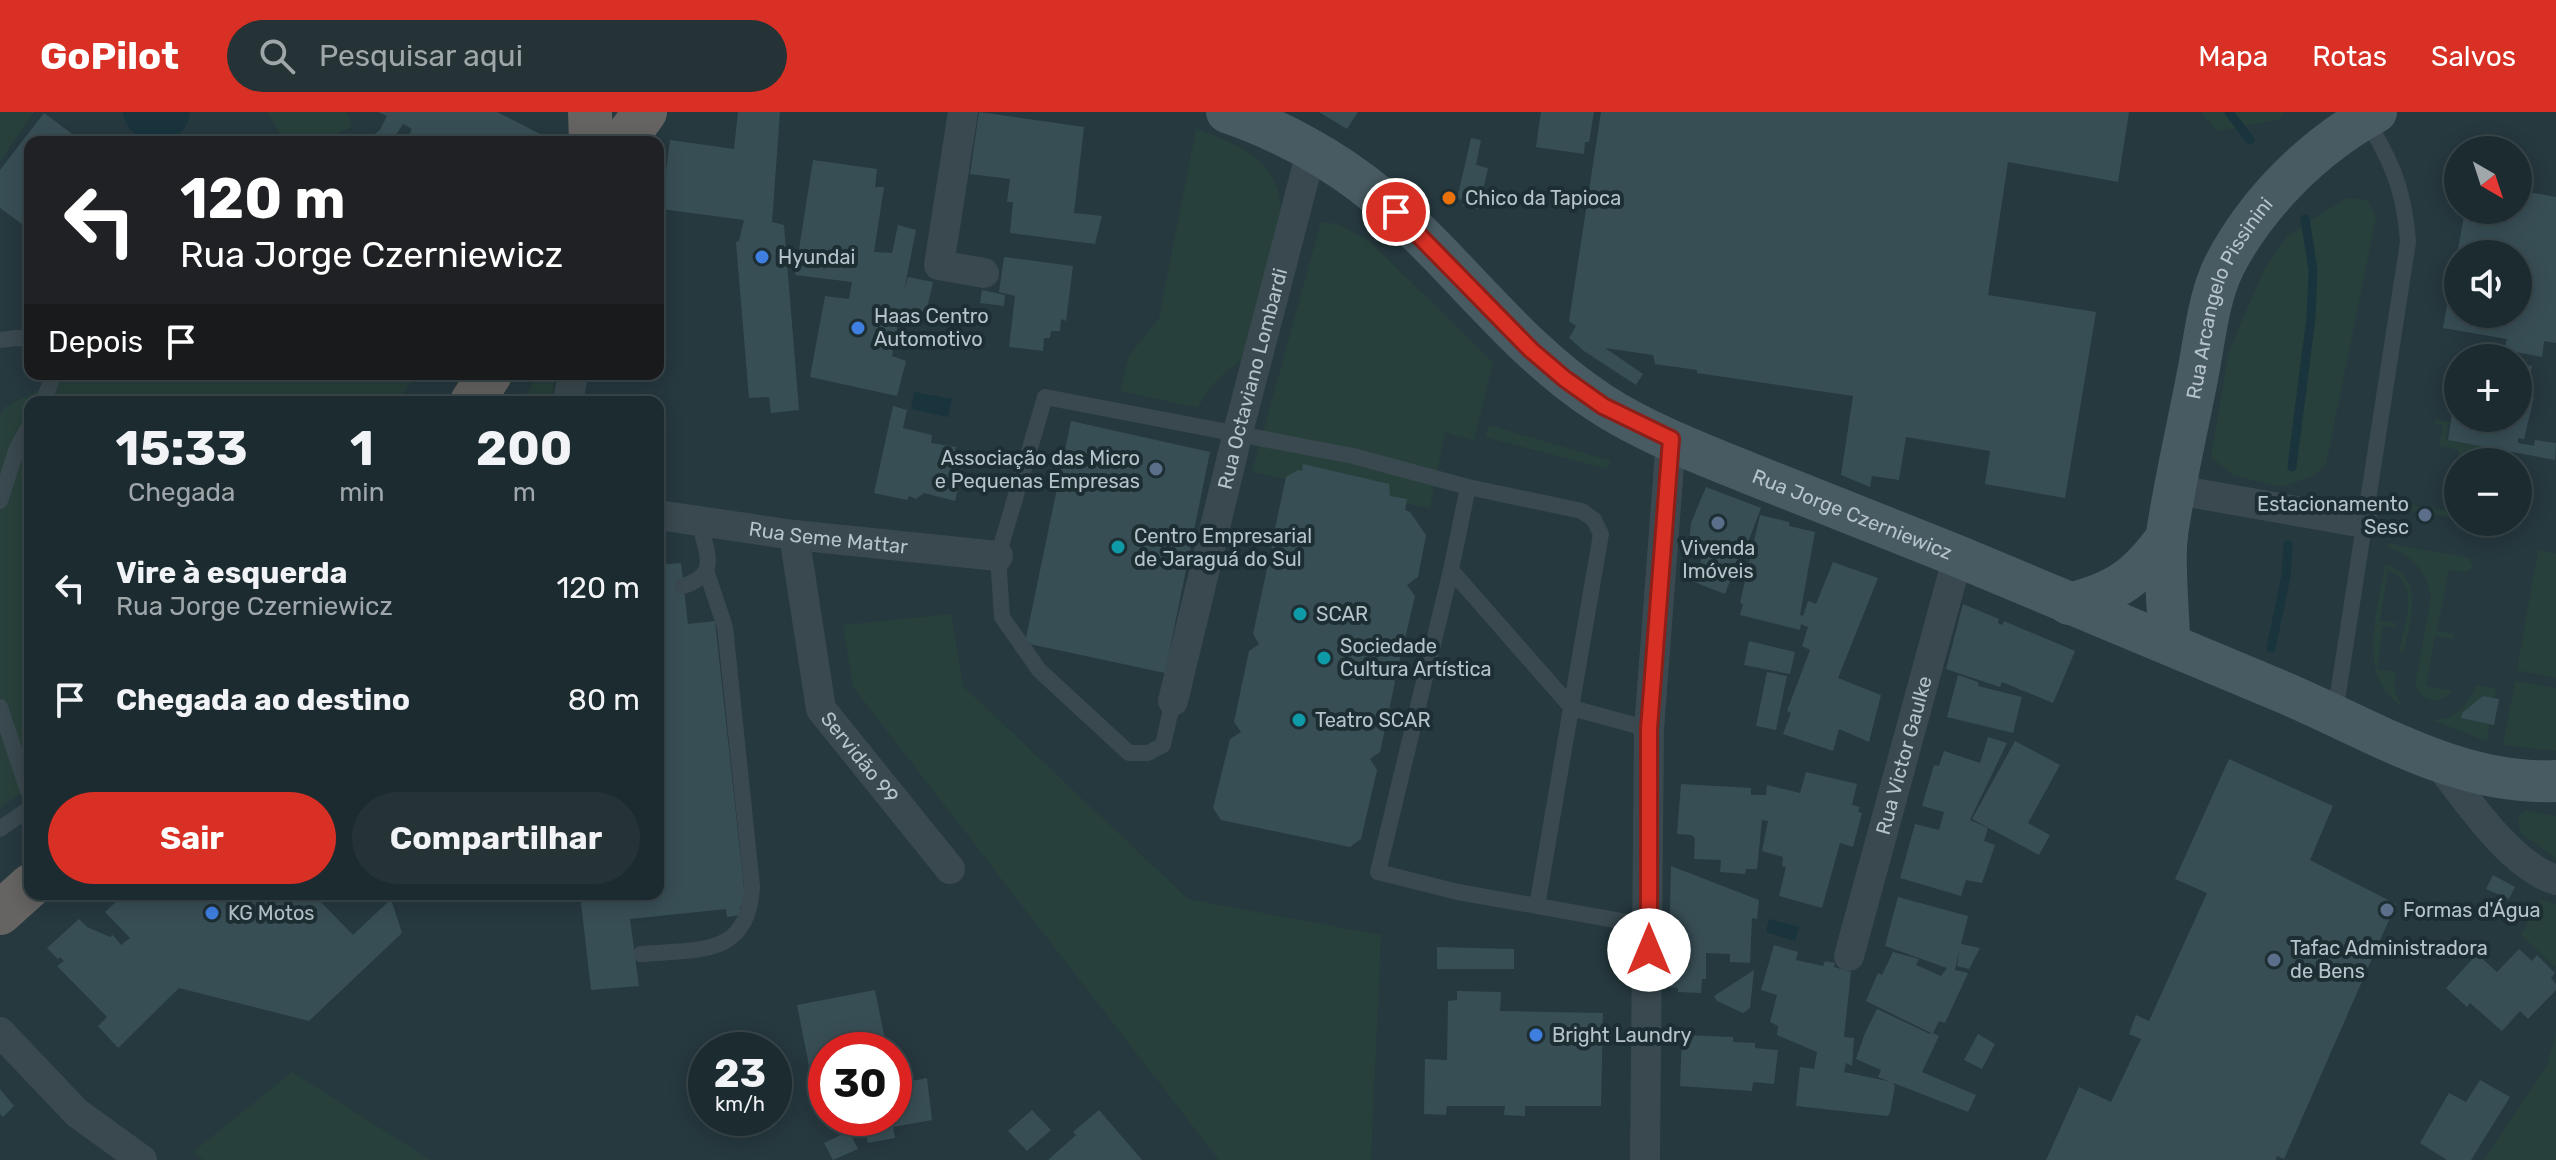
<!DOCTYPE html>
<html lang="pt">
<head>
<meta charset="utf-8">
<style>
	body { margin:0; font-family:Rubik,sans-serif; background:#253337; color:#f1f3f6; height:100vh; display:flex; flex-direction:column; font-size:30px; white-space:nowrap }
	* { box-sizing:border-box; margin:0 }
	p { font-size:26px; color:#a0a7aa }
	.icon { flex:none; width:44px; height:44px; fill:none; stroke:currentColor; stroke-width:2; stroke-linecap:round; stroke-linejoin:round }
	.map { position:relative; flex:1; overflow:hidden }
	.drawer { position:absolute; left:24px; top:284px; width:640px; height:504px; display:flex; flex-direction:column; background:#1c2b2f; border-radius:16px; box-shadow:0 4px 20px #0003,0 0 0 2px #3a474b }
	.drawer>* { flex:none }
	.guide { position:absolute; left:24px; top:24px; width:640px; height:244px; border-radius:16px; box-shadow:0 4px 20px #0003,0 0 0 2px #3a474b; background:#202124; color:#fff; overflow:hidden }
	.needle { width:52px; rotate:141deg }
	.tools { position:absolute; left:2444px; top:24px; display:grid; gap:16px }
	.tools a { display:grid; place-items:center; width:88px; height:88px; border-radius:50%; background:#1c2b2f; box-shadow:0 4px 20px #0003,0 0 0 2px #3a474b; font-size:40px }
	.speed { position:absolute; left:688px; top:920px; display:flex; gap:16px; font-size:40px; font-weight:700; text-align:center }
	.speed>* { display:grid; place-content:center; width:104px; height:104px; border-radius:50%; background:#1c2b2f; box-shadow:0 4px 20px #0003,0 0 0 2px #3a474b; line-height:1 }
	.speed small { font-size:20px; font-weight:400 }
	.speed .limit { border:12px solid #d22; background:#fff; color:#111 }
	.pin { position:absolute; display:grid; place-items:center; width:68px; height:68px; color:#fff; margin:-34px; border:4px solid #fff; border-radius:50%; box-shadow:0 2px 8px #0007 }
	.me { position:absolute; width:88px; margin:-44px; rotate:0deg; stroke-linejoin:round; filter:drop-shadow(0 0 6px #0008) }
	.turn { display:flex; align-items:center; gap:28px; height:168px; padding:0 24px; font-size:36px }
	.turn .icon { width:104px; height:104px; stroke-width:2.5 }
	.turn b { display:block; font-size:56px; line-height:68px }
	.then { display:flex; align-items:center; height:76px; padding:0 24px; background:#0003; gap:16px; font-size:30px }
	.eta { display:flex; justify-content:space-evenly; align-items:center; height:136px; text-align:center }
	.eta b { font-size:48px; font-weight:700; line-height:56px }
	.primary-button { display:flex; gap:16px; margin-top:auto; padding:16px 24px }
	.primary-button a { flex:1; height:92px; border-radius:48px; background:#d93025; color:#fff; font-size:32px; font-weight:700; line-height:92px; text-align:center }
	.primary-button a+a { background:#253337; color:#f1f3f6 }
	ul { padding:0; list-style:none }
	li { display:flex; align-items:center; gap:24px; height:112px; padding:0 24px }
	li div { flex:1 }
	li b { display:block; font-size:30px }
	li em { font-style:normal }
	header { display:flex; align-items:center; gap:48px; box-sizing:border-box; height:112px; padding:0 40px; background:#d93025; color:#fff }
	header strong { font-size:38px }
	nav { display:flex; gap:44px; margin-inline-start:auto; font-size:28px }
	.search { width:560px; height:72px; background:#253337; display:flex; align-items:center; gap:20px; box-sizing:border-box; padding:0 28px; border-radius:44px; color:#a0a7aa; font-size:30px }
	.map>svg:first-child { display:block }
</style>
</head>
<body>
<header>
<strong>GoPilot</strong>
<div class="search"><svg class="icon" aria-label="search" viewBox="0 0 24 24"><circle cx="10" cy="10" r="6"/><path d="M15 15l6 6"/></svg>Pesquisar aqui</div>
<nav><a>Mapa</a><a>Rotas</a><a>Salvos</a></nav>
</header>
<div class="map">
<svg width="2556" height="1048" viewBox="0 0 2556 1048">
	<rect width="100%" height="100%" fill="#26393f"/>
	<!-- green -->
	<path fill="#28403b" d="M0 0H34L0 50Z
		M267 0H347L352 15 317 30H285Z
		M2201 0H2285L2278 8 2217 19Z
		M1196 17C1238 32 1276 46 1281 95L1244 247C1223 260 1209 274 1198 296L1120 279 1129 244 1159 206Z
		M2347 86 2367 88 2376 105 2326 353 2311 365 2281 375 2233 363 2211 345 2229 239 2264 158 2288 123Z
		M1321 110 1337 112 1368 128 1493 250 1474 329 1445 320 1430 396 1252 360Z
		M71 262H417L398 290H30V674L0 697V304L5 295Z
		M538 262H555L552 290H522Z
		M2435 308 2449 310 2446 327 2496 335 2494 350 2458 349 2459 338 2439 334 2443 313 2434 312Z
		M1489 313 1611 349 1608 357 1485 325Z
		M2394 390 2458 401V407L2393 396Z
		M2388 431 2469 446 2473 455 2466 460 2449 458 2437 518 2454 522 2453 527 2435 524 2426 574 2453 579C2440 594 2420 591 2415 571L2431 487C2427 460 2413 443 2387 435Z
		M2538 438 2556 441V566L2517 558Z
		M2385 452C2427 464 2409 510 2404 541L2399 540C2404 513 2422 471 2388 458L2380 509 2396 511V515L2383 514 2377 557 2396 560C2393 574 2394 583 2403 594 2354 568 2379 495 2385 452Z
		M951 502 963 574 1188 787 1381 823 1371 1048H1219L853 575 843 513Z
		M2515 569 2556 576V639L2503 633Z
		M2476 573 2496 576 2494 587 2483 584 2462 601 2461 606 2490 612 2487 629 2431 608C2454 608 2468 594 2476 573Z
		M2526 698 2556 704V747L2520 720 2518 706Z
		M2540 787 2556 792V856L2521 823Z
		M2556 921V1048H2484L2547 953Z
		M292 960 430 1048H431H204L193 1040Z"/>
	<!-- water -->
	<path fill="#19343d" d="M123 0H190C186 40 128 39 123 0Z
		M914 280 952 287 948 305 911 297Z
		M1769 807 1799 815 1795 829 1766 820Z"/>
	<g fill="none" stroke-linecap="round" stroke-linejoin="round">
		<!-- stream -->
		<path stroke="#19343d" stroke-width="9" d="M2229 0 2250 28
			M2292 355 2311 205 2313 158 2305 107
			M2271 536 2286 464 2288 433"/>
	</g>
	<!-- building -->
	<path fill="#384e55" d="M378 0H497L556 30H438L434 28 433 30H399L402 26 406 28 412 17 403 12 393 27 388 30H374L371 25 380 18 387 4Z
		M738 0H780L772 110 784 113 799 298 771 301 769 285 749 286 736 130 739 129 744 108 661 97 670 28 734 37Z
		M979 0 1084 15 1074 101 1102 104 1095 132 1010 121 1013 90H1007L1010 67 970 62Z
		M1319 0H1358L1347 17Z
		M1541 0H1594L1589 30H1585L1584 42 1536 35Z
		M1601 0H2129L2118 70 2008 50 1988 183 2096 200 2065 386 1985 372 1990 339 1906 325 1899 368 1872 364 1870 375 1841 363 1853 284 1697 261V258L1655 252 1653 243 1605 236 1643 262 1636 273 1584 239 1569 226 1576 214 1569 209Z
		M44 1 83 30H30V118L0 96V58Z
		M1471 26 1481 28 1476 53 1488 56 1479 97 1463 94 1464 88 1457 87Z
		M813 48 877 57 875 75H884L874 140 892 141 898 113 916 118 904 179 908 165 933 170 924 210 899 206 892 244 906 249 897 284 810 265 825 184 849 187 852 170 795 163Z
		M2518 78 2556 85V231L2544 229 2542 245 2504 238 2507 227 2443 216 2456 142 2458 202H2518V142H2457L2465 98H2518Z
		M1004 145 1073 154 1066 209 1061 207 1060 219H1051L1050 226H1044L1043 239 1009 235 1015 184 999 180Z
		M982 178 1005 183 1004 194 980 191Z
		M2518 252 2532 254 2526 283 2534 285 2524 327 2518 326V331L2534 334 2535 328 2556 331 2555 348 2448 328 2456 274 2458 306H2518Z
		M893 294 907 298 903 316 932 323 931 331 956 335 953 349 964 351 955 389 924 381 916 387 909 384 907 388 874 381Z
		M1071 309 1210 340 1165 561 1025 531Z
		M1303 352 1389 372 1390 384 1407 387 1405 398 1410 400 1426 423 1418 465 1407 473 1415 484 1399 552 1388 559 1395 570 1380 640 1370 647 1377 658 1361 727 1350 735 1221 708 1213 696 1230 627 1241 620 1234 610 1249 539 1259 532 1253 522 1268 452 1278 445 1271 435 1286 365 1298 358 1302 359Z
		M1706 375 1761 396 1739 454 1736 453 1725 482 1694 470 1704 439 1689 433 1691 411Z
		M1760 403 1789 410V414L1815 420 1800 503 1803 504 1808 489 1816 492 1833 450 1878 466 1838 566 1881 583 1869 630 1839 617 1833 639 1783 622 1791 601 1787 599 1810 538 1802 534 1808 515 1801 512 1800 518 1740 503 1743 492 1740 491Z
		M681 451 688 512 715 509 746 794 740 795V803L727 805 726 797 630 807 639 874 591 878 580 782H658V453Z
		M1963 492 1999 507 1998 511 2002 513 2004 509 2075 539 2053 591 2002 570 2000 575 1946 557Z
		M1749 529 1795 540 1790 562 1744 553Z
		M1767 560 1787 564 1776 618 1756 614Z
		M1958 563 1978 570V574L2022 585 2013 621 1947 605Z
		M2483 584 2499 587 2494 613 2461 606 2462 601Z
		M1988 625 2007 631 1970 708 1988 716 1984 729 1995 733 1982 771 1966 768 1961 784 1900 766 1915 712 1939 718 1944 700 1922 694 1934 653 1939 654 1944 639 1980 651Z
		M2015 629 2060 653 2028 711 2050 723 2039 743 1972 707Z
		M2229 647 2333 694 2310 748 2396 792 2284 1047 2277 1044 2276 1048H2046L2079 975 2111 990 2141 927 2129 922 2136 903 2149 909 2207 781 2175 767Z
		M1806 660 1857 672 1852 693 1860 695 1858 700 1862 701 1853 735 1840 731 1822 796 1779 784 1786 755 1782 754 1783 745 1762 739 1768 709 1762 708 1757 757H1746L1745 762 1720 760 1721 748 1694 747 1695 727 1692 723 1677 722 1681 672 1751 676V683H1766L1767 673 1800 681Z
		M1671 754 1759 788 1757 807 1752 806 1750 851 1730 850V842L1706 841V867H1702L1701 881 1678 880V876L1668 875Z
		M2493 763 2515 775 2509 787 2486 777Z
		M124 782H313L353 823 391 787 402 821 309 909 179 876 118 936 98 914 107 905 57 854 64 849 60 845 58 847 47 836 79 807 87 815 110 825 113 823 121 833 130 826 105 800Z
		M1898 785 1968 804 1961 832 1980 836 1969 857 1957 854 1959 838 1955 858 1968 861 1945 911 1939 909 1933 921 1939 924 1922 960 1976 983 1968 1000 1878 965 1881 958 1856 947 1865 921 1877 897 1930 922 1931 921 1866 889 1878 861 1882 863 1893 840 1919 847 1916 853 1941 864 1947 856 1885 834Z
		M1774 833 1798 840 1796 848 1823 854 1825 849 1835 851 1834 855 1851 860 1844 925 1854 926 1852 954 1846 951 1844 960 1892 970 1895 974 1890 1001 1887 1004 1796 994 1800 955 1814 957 1817 940 1777 923 1778 914 1770 910 1777 883 1761 878Z
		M1437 835 1514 837V857H1437Z
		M2519 837 2532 849 2537 843 2555 861 2551 866 2556 872V878L2528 907 2520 899 2502 919 2470 891 2467 895 2446 876 2477 842 2497 860Z
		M1754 858 1750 896 1743 901 1717 889 1714 884Z
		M875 878 887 938H826V966L812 969 797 893Z
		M1457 879 1501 880 1500 899 1603 901 1601 994H1525V1004L1504 1003 1505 994H1447L1446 1003 1424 1002 1425 947 1447 948 1448 889 1457 888Z
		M1978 922 1995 932 1982 957 1964 948Z
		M1682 923 1733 925V930L1755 931V936L1778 938 1774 972 1753 970 1752 979 1680 974Z
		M894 963 897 972 927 966 932 1008 893 1015 895 1026 868 1031 866 1021 861 1023 858 1006H894Z
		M2480 968 2510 985 2471 1048H2447L2420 1031 2449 981 2466 990Z
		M0 977 14 994 3 1005 0 1002Z
		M1032 998 1051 1018 1027 1039 1008 1019Z
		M1099 998 1142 1048H1048L1076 1023 1073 1020Z
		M849 1019 858 1037 833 1048 824 1031Z"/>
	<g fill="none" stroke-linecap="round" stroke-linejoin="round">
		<!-- service -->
		<path stroke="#3a494f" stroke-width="16" d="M0 228 16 226 30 227
			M43 290 54 262
			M1468 375 1451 458 1378 760 1458 780 1649 814
			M0 389 17 336 30 313
			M1451 458 1572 596 1649 617
			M683 474C721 462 706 441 699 409
			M1173 589 1163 633 1148 641H1129L1039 558 1002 505 998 444 1045 285 1353 344 1468 375 1582 399 1594 408 1601 422 1537 794
			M0 595 30 685
			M2335 601 2408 130C2405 86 2395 56 2373 19
			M0 717 30 696
			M641 842C697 837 749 846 752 774L725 515 707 461"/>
		<!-- minor -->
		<g stroke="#3a494f" stroke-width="30">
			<path d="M963 0 939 153 984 161"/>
			<path d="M568 290 573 262"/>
			<path d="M2177 378 2364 411"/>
			<path id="s1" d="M658 403 794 423 998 444"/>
			<path id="s2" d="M794 423 821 597 950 757"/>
			<path id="s3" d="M1173 589 1238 320 1311 40"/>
			<path d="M2435 647C2465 685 2509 753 2556 768"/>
			<path id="s4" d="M1849 844 1958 444"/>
			<path d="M0 920 77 1001 142 1048"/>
			<path d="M1645 1048 1649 617 1671 327"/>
		</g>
		<!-- secondary -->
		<g stroke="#485a62" stroke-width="42">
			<path id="s5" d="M1227 0C1280 18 1335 48 1378 84 1456 149 1514 235 1600 291 1644 320 1702 342 1751 362 1819 389 1888 416 1955 443 2065 489 2175 535 2285 581 2372 618 2459 674 2556 669"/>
			<path d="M2069 492C2117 480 2138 465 2167 425"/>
			<path id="s6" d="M2169 532C2169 499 2163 454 2167 422 2175 368 2188 314 2198 261 2205 226 2208 187 2224 154 2257 90 2313 35 2376 0"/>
		</g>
		<!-- trunk -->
		<path stroke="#666463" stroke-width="44" d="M590 0 591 30
			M623 30 645 0
			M472 290 490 262
			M0 801 30 774"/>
	</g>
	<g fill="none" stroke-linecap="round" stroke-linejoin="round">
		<!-- route casing -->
		<g stroke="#8d1f18" stroke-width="20">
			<path id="route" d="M1396 100 1531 238 1565 267 1603 294 1671 327 1649 617V838"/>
		</g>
		<!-- route -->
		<use href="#route" stroke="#d93025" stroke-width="14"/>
	</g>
	<!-- markers -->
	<circle fill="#e8710a" stroke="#1e2f34" stroke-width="3" cx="1449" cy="86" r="8"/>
	<g fill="#3f7fe0" stroke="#1e2f34" stroke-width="3">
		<circle cx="762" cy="145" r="8"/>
		<circle cx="858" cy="216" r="8"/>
		<circle cx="212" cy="801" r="8"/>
		<circle cx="1536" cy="923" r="8"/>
	</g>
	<g fill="#5c6f8a" stroke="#1e2f34" stroke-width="3">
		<circle cx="1156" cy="357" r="8"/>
		<circle cx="2425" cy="403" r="8"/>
		<circle cx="1718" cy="411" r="8"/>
		<circle cx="2387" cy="798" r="8"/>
		<circle cx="2274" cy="848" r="8"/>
	</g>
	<g fill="#0f9aa8" stroke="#1e2f34" stroke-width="3">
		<circle cx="1118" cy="435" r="8"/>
		<circle cx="1300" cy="502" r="8"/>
		<circle cx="1324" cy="546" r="8"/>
		<circle cx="1299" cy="608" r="8"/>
	</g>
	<g text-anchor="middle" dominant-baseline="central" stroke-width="8" stroke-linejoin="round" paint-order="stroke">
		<!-- poi labels -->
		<g font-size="20" fill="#b6c4ca" stroke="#1e2f34" text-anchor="start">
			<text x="1465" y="86">Chico da Tapioca</text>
			<text x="778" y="145">Hyundai</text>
			<text x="874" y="204">Haas Centro<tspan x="874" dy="23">Automotivo</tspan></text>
			<text x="1140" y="346" text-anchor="end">Associação das Micro<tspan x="1140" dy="23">e Pequenas Empresas</tspan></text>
			<text x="2409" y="392" text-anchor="end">Estacionamento<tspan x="2409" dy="23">Sesc</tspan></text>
			<text x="1134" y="424">Centro Empresarial<tspan x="1134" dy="23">de Jaraguá do Sul</tspan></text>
			<text x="1718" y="436" text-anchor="middle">Vivenda<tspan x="1718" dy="23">Imóveis</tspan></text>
			<text x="1316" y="502">SCAR</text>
			<text x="1340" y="534">Sociedade<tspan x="1340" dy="23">Cultura Artística</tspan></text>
			<text x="1315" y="608">Teatro SCAR</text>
			<text x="2403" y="798">Formas d'Água</text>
			<text x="228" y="801">KG Motos</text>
			<text x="2290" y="836">Tafac Administradora<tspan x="2290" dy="23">de Bens</tspan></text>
			<text x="1552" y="923">Bright Laundry</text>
		</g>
		<!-- street labels -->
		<g font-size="20" fill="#b6c4ca" stroke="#1e2f34">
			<text stroke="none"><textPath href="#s6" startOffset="356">Rua Arcangelo Pissinini</textPath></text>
			<text stroke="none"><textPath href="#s3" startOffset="332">Rua Octaviano Lombardi</textPath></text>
			<text stroke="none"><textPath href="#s5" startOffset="754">Rua Jorge Czerniewicz</textPath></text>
			<text stroke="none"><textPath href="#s1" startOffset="172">Rua Seme Mattar</textPath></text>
			<text stroke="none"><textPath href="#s4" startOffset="208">Rua Victor Gaulke</textPath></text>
			<text stroke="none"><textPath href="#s2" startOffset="238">Servidão 99</textPath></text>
		</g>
	</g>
</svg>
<div class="tools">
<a><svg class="needle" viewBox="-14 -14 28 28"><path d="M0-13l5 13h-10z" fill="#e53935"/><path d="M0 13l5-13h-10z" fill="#a0a7aa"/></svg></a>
<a><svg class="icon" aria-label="sound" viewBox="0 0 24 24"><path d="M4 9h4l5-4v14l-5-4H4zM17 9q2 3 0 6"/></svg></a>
<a>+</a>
<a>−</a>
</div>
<div class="speed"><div>23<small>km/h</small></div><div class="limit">30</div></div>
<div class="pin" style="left:1396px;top:100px;background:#d93025"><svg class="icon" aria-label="arrive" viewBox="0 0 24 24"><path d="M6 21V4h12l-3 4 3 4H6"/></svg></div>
<svg class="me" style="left:1649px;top:838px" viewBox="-20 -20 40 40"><circle r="19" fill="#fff"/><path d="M0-13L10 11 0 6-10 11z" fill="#d93025"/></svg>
<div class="guide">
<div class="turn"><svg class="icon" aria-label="left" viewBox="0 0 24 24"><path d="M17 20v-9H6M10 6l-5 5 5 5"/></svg><div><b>120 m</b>Rua Jorge Czerniewicz</div></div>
<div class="then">Depois<svg class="icon" aria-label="arrive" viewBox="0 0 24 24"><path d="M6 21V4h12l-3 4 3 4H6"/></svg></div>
</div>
<section class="drawer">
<div class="eta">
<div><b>15:33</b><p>Chegada</p></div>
<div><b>1</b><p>min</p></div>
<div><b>200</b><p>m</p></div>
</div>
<ul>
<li><svg class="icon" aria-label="left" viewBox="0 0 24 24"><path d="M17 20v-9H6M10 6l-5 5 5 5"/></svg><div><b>Vire à esquerda</b><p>Rua Jorge Czerniewicz</p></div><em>120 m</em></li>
<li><svg class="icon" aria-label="arrive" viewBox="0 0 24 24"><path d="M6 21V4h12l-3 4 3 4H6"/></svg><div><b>Chegada ao destino</b></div><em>80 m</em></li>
</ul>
<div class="primary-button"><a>Sair</a><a>Compartilhar</a></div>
</section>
</div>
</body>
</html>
